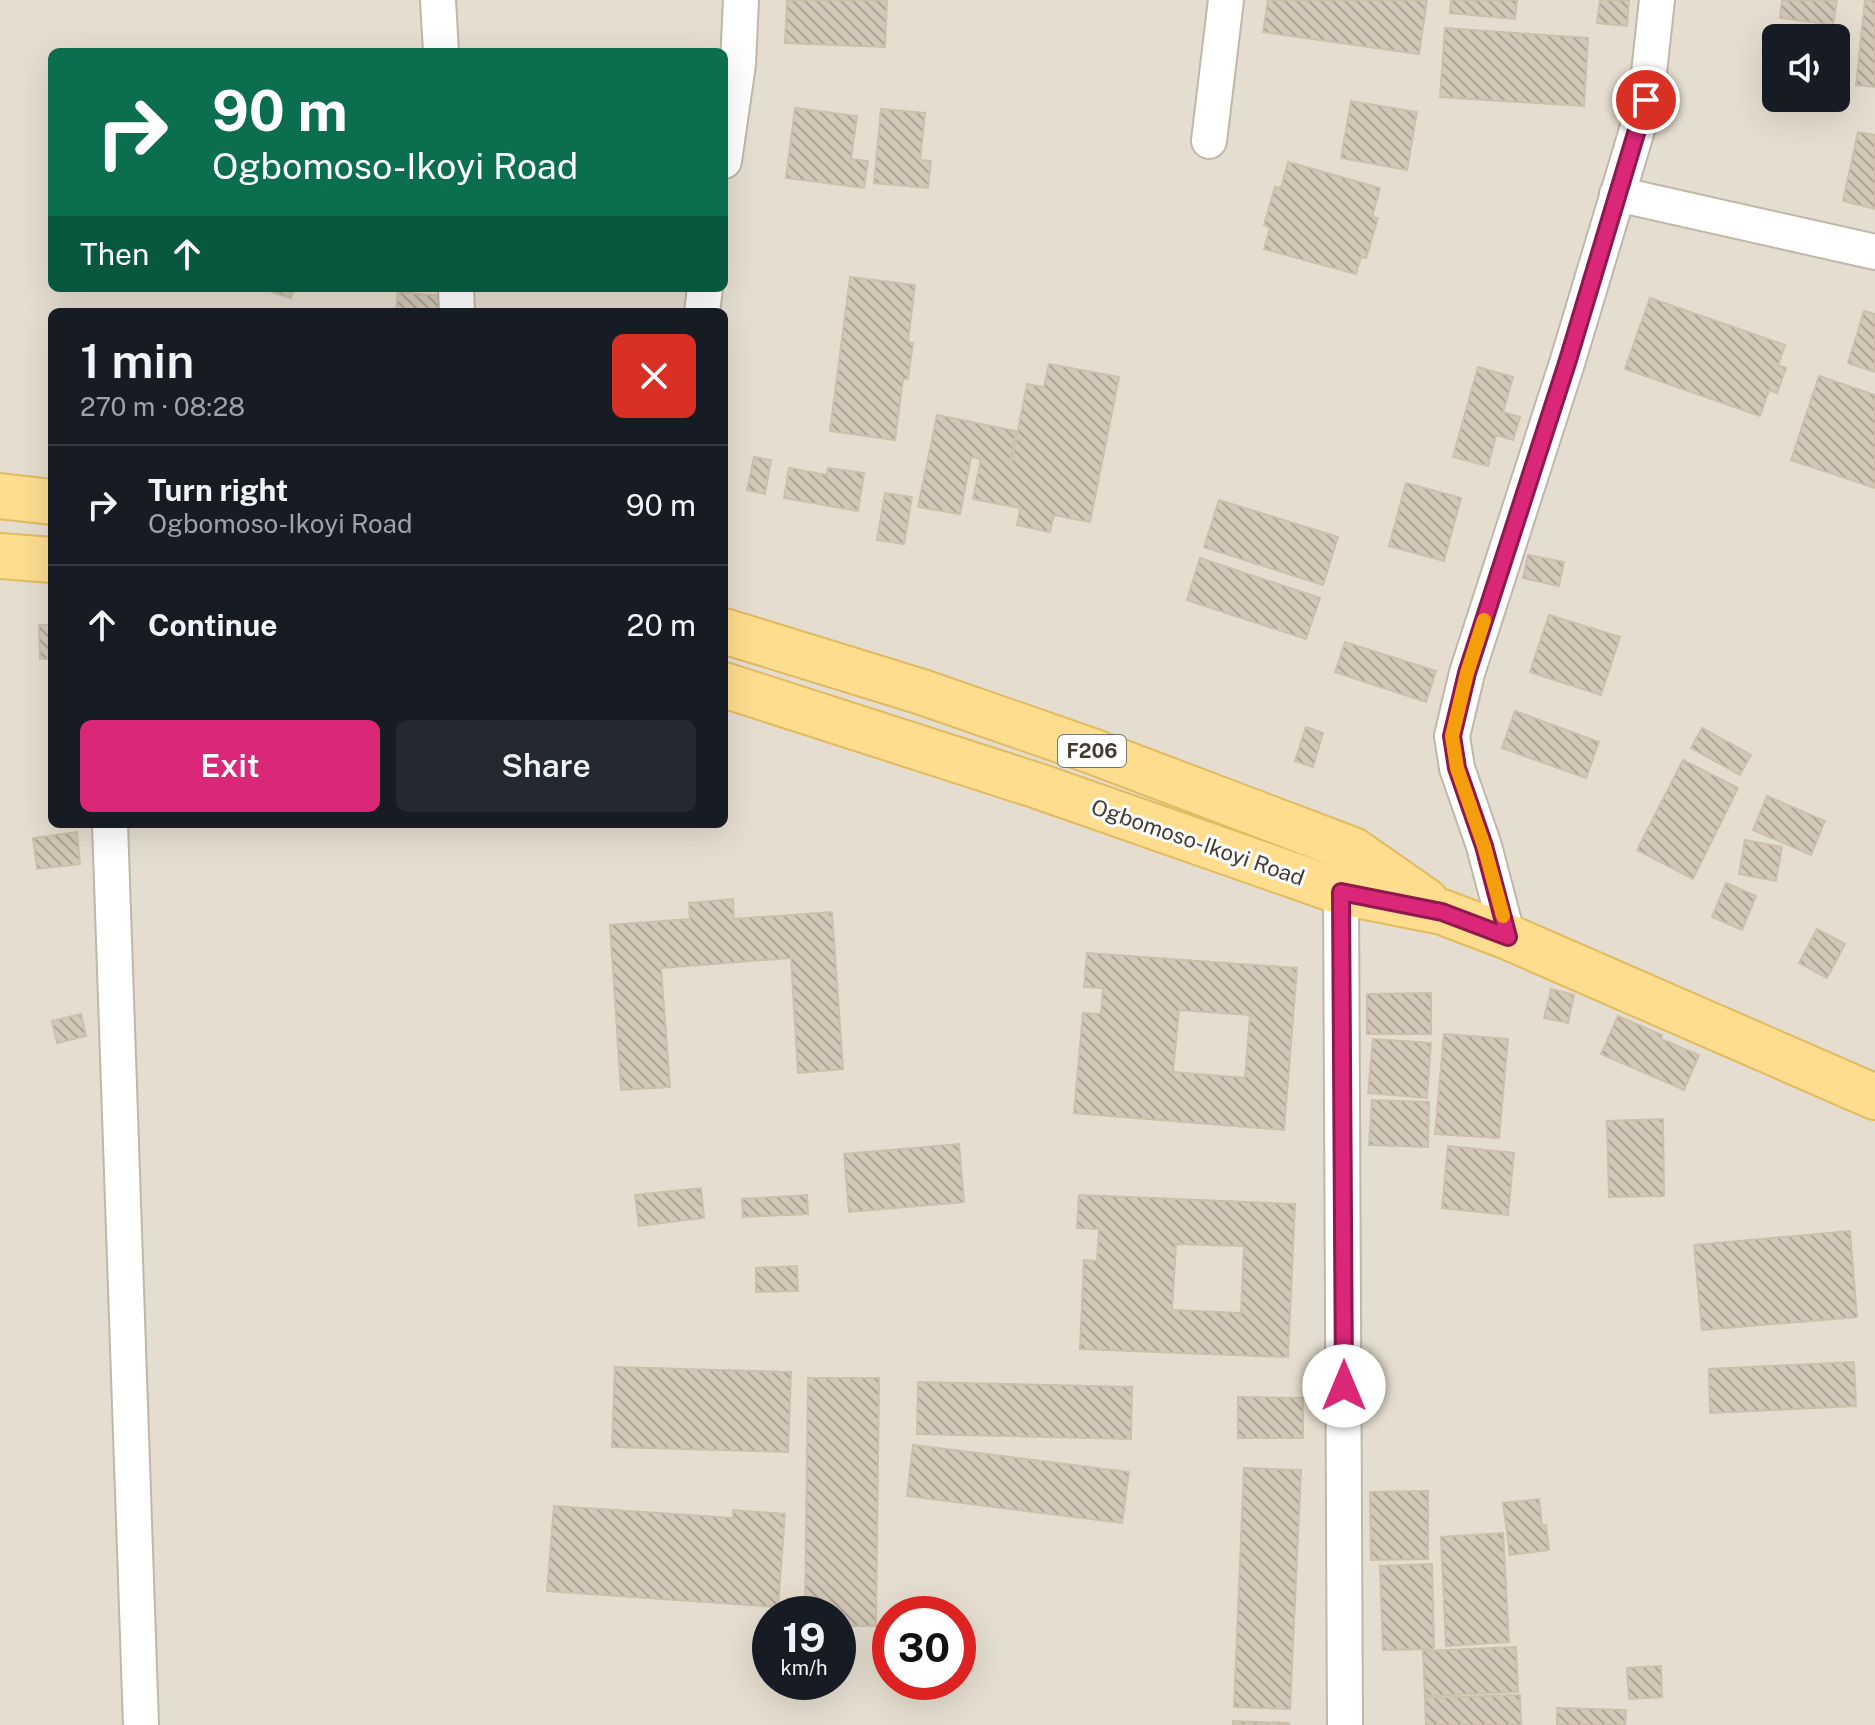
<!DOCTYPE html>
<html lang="en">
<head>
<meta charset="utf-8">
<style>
	body { margin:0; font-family:"Public Sans",sans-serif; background:#242831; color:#f1f3f6; height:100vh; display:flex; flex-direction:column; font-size:30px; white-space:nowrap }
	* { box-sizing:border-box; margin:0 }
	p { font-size:26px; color:#9ea1a6 }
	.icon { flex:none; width:44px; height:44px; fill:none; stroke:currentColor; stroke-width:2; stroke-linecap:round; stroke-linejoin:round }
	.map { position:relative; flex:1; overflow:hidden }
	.side { position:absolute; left:48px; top:308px; width:680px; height:520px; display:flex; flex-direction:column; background:#171b24; border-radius:12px; box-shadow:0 8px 32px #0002 }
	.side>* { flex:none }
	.banner { position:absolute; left:48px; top:48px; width:680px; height:244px; border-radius:12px; box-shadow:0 8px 32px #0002; background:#0b6e4f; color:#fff; overflow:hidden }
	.tools { position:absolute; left:1762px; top:24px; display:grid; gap:16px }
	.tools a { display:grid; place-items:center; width:88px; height:88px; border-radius:12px; background:#171b24; box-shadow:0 8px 32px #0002; font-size:40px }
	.speed { position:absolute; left:752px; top:1596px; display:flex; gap:16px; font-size:40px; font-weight:700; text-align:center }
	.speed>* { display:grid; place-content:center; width:104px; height:104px; border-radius:50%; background:#171b24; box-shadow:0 8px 32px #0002; line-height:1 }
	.speed small { font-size:20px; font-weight:400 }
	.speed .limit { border:12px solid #d22; background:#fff; color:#111 }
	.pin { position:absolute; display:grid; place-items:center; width:68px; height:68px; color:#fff; margin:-34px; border:4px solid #fff; border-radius:50%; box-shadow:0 2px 8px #0007 }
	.me { position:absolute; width:88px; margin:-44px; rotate:0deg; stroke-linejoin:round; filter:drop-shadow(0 0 6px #0008) }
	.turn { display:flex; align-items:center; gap:28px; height:168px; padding:0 32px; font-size:36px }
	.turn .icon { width:104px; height:104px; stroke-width:2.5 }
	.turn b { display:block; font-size:56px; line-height:68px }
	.then { display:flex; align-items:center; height:76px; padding:0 32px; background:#0003; gap:16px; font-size:30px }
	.round { display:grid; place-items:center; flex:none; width:84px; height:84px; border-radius:12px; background:#242831 }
	.summary { display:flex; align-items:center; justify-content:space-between; height:136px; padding:0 32px }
	h1 { font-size:48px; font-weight:600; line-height:60px }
	.button { display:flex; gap:16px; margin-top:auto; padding:16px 32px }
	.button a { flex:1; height:92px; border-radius:12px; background:#db2777; color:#fff; font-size:32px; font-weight:600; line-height:92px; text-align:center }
	.button a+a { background:#242831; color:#f1f3f6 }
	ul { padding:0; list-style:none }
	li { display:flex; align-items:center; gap:24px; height:120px; padding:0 32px; border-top:2px solid #363941 }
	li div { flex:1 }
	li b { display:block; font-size:30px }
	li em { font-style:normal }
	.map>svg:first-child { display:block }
</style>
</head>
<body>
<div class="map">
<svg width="1875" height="1725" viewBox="0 0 1875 1725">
	<defs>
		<pattern id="building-back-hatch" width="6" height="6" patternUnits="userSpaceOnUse" patternTransform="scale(2)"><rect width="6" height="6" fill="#d3c8b8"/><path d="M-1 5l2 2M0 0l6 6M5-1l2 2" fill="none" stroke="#ada496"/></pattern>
	</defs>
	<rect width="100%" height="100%" fill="#f1ede2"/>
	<!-- residential -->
	<path fill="#e5ded0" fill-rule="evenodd" d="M0 0H1875V1725H0ZM1776 38H1836V98H1776ZM52 52H724V288H52ZM52 312H724V824H52ZM770 1614H838V1682H770ZM890 1614H958V1682H890Z"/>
	<!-- building -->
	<path fill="url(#building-back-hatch)" stroke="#cdc0ab" stroke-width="2" fill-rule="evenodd" d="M787 0H887L885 47 785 43Z
		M1268 0H1427L1419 54 1263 32Z
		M1451 0H1517L1515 19 1450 13Z
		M1600 0H1629L1627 26 1597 23Z
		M1782 0H1837L1833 25 1780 18Z
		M1865 0H1875V87L1856 85Z
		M1445 28 1588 38 1584 106 1440 97Z
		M1351 101 1417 112 1407 170 1341 158Z
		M795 108 857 116 851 159 868 161 864 188 786 178Z
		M881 109 925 113 920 160 931 161 928 188 874 183Z
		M1858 132 1875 135V209L1843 201Z
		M1288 162 1380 188 1372 217 1378 218 1366 258 1361 257 1356 274 1264 249 1270 228 1264 225 1275 187 1281 188Z
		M850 277 915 285 908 342 913 343 908 379H903L895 440 830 431Z
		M273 288H294L291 298 272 292Z
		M398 292 443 296 442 312H396Z
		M1650 298 1785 345 1778 365 1786 368 1777 393 1769 390 1760 416 1625 369Z
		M1864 311 1875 314V372L1848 363Z
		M1049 364 1119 377 1090 522 1054 515 1050 532 1017 525 1020 508 973 499 981 459 971 457 960 514 918 507 937 415 1016 431 1010 460 1012 461 1027 384 1044 387Z
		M1478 367 1513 377 1503 412 1520 417 1513 440 1496 435 1488 466 1453 457Z
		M1819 376 1875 395V488L1791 460Z
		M754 457 771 460 765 494 747 490Z
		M789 468 827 475 828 468 864 473 858 511 784 498Z
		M1406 483 1461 498 1444 561 1389 546Z
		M885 493 912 497 904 544 877 540Z
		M1219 500 1338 537 1323 585 1204 547Z
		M1528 555 1564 562 1559 586 1523 578Z
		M1200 558 1320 598 1306 639 1187 600Z
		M1549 615 1620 637 1601 695 1530 672Z
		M39 625H52V659H40Z
		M1345 642 1436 671 1426 702 1335 672Z
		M1515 711 1599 742 1586 778 1502 748Z
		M1306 727 1323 733 1313 767 1295 761Z
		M1702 728 1751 755 1740 775 1691 748Z
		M1683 760 1738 788 1693 879 1637 850Z
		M1767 796 1825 821 1811 855 1753 830Z
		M77 832 80 864 37 869 33 838Z
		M1745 840 1782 847 1776 881 1739 874Z
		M1726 883 1756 896 1742 930 1712 917Z
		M733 899 734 919 832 912 843 1069 798 1073 791 958 661 968 670 1087 621 1090 610 925 690 919 689 903Z
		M1817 929 1845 944 1827 978 1799 963Z
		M1087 953 1297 968 1284 1130 1074 1113 1083 1013 1101 1014 1103 988 1084 987ZM1179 1010 1250 1015 1245 1078 1173 1072Z
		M1551 989 1574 995 1568 1023 1544 1018Z
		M1431 993V1034H1367V994Z
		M81 1014 86 1036 57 1043 52 1021Z
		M1618 1016 1662 1035 1661 1039 1699 1055 1684 1090 1601 1054Z
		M1444 1034 1508 1039 1499 1138 1435 1134Z
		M1373 1039 1431 1043 1427 1098 1368 1093Z
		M1372 1100 1429 1102 1428 1147 1369 1145Z
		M1663 1119 1664 1196 1609 1197 1607 1121Z
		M959 1144 964 1202 849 1212 844 1154Z
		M1448 1146 1514 1153 1508 1215 1442 1208Z
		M701 1188 704 1218 639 1226 635 1195Z
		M807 1195 808 1214 743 1217 742 1199Z
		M1079 1195 1295 1204 1288 1357 1080 1349 1084 1260 1097 1261 1099 1229 1077 1228ZM1176 1244 1244 1246 1241 1313 1172 1310Z
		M1850 1231 1857 1317 1702 1330 1694 1245Z
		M797 1266 798 1291 756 1292V1268Z
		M1854 1362 1856 1406 1710 1413 1709 1369Z
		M615 1367 791 1372 788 1452 612 1447Z
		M808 1378H879L876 1626H838V1614H805Z
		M918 1382 1132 1387 1131 1439 917 1434Z
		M1238 1397 1303 1398V1438H1238Z
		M913 1445 1129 1472 1122 1523 907 1496Z
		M1244 1468 1301 1470 1290 1709 1234 1707Z
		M1428 1491V1559L1371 1560 1370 1492Z
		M1539 1499 1542 1525H1546L1549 1550 1510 1555 1503 1503Z
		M554 1506 733 1518V1510L785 1514 778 1607 547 1591Z
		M1503 1533 1509 1642 1446 1646 1441 1537Z
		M1432 1564 1434 1649 1383 1650 1380 1566Z
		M1516 1647 1518 1692 1425 1696 1423 1651Z
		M1661 1666 1662 1697 1629 1699 1627 1668Z
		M1520 1695 1521 1725H1426L1425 1698Z
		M1557 1708 1626 1710 1625 1725H1557Z
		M1233 1721 1289 1723V1725H1233Z"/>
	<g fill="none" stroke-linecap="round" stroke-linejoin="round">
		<!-- minor casing -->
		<g stroke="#bfb7a8" stroke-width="38">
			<path id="minor" d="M438 0 441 52
				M1209 141 1226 0
				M724 161 738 64 741 0
				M1617 194 1875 252
				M456 288 457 312
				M702 312 705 288
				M110 824 141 1725
				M1341 892 1345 1725
				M1508 937 1484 846 1457 768 1452 736 1467 673 1568 360 1646 100 1657 0"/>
		</g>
		<!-- primary casing -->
		<g stroke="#e2ba5f" stroke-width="48">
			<path id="primary" d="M0 496 52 502
				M0 556 52 560
				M724 631 922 692 1089 750 1353 850 1426 901
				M724 685 1038 786 1341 892 1442 912 1508 937 1875 1097"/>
		</g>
		<!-- minor -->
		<use href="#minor" stroke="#fff" stroke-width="34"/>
		<!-- primary -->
		<use href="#primary" stroke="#fedd8f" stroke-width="44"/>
	</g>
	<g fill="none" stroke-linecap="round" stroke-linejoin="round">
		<!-- route casing -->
		<g stroke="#8e194d" stroke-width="20">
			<path id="route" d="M1344 1386 1341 892 1442 912 1508 937 1484 846 1457 768 1452 736 1467 673 1568 360 1646 100"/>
		</g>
		<!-- route -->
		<use href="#route" stroke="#db2777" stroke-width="14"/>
		<!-- slow -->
		<path stroke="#f59e0b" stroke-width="14" d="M1484 620 1467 673 1452 736 1457 768 1484 846 1503 916"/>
	</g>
	<g text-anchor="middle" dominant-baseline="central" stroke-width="6" stroke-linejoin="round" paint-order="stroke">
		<!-- shield labels -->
		<rect fill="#fff" stroke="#7b7670" stroke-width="2" x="1058" y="735" width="68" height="32" rx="6"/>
		<g font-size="20" font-weight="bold" fill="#433c33">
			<text x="1092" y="751">F206</text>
		</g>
		<!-- street labels -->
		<g font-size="22" fill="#433c33" stroke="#fff">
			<text transform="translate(1198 842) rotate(19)">Ogbomoso-Ikoyi Road</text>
		</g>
	</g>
</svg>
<div class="tools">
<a><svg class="icon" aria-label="sound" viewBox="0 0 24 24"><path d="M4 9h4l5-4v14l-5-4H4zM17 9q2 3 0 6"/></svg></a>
</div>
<div class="speed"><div>19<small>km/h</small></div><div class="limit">30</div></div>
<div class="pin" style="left:1646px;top:100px;background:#d93025"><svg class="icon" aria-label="arrive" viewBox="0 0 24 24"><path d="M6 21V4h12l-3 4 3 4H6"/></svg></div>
<svg class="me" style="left:1344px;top:1386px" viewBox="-20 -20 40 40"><circle r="19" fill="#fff"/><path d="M0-13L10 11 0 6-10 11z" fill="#db2777"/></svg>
<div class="banner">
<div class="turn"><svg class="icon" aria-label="right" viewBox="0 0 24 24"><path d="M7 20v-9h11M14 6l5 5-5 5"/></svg><div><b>90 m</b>Ogbomoso-Ikoyi Road</div></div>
<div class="then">Then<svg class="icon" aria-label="ahead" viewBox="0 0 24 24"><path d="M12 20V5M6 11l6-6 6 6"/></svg></div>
</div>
<section class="side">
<div class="summary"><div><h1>1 min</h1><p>270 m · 08:28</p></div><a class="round" style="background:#d93025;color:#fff"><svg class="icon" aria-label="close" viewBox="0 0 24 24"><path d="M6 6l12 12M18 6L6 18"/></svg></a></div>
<ul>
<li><svg class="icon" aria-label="right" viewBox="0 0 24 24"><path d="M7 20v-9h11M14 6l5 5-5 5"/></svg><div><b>Turn right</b><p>Ogbomoso-Ikoyi Road</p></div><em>90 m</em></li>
<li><svg class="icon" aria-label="ahead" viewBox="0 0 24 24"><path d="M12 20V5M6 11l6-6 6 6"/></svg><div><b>Continue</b></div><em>20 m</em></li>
</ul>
<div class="button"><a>Exit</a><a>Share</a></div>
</section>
</div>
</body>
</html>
